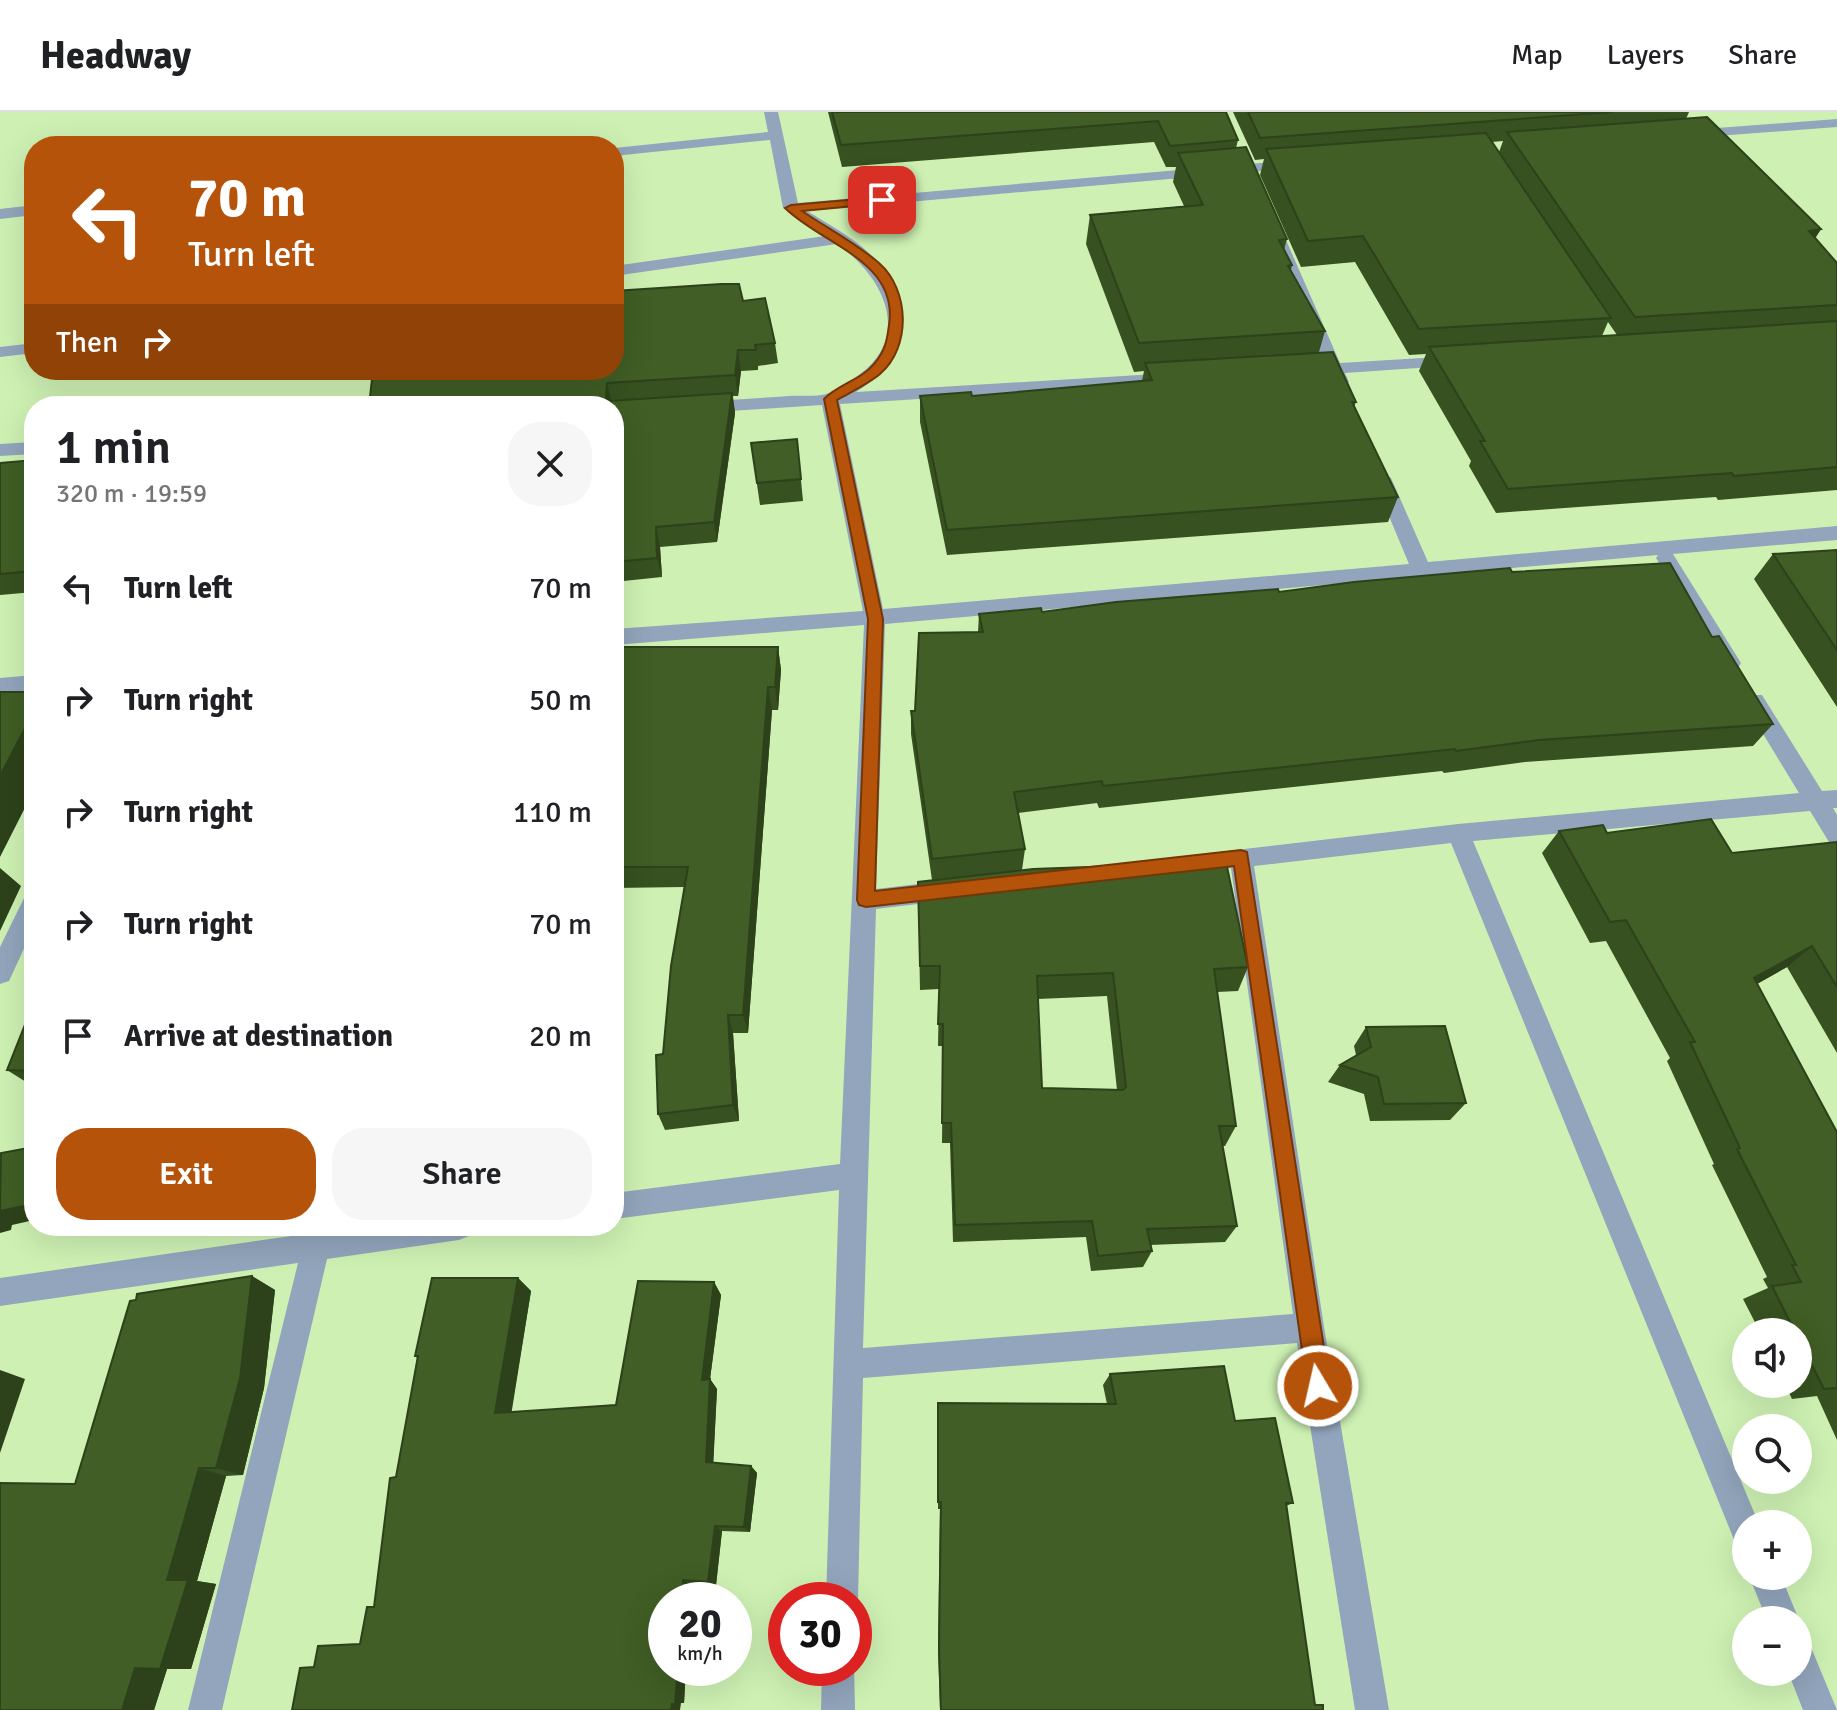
<!DOCTYPE html>
<html lang="en">
<head>
<meta charset="utf-8">
<style>
	body { margin:0; font-family:Signika,sans-serif; background:#f6f6f6; color:#202124; height:100vh; display:flex; flex-direction:column; font-size:30px; white-space:nowrap }
	* { box-sizing:border-box; margin:0 }
	p { font-size:26px; color:#757577 }
	.icon { flex:none; width:44px; height:44px; fill:none; stroke:currentColor; stroke-width:2; stroke-linecap:round; stroke-linejoin:round }
	.map { position:relative; flex:1; overflow:hidden }
	.side { position:absolute; left:24px; top:284px; width:600px; height:840px; display:flex; flex-direction:column; background:#fff; border-radius:32px; box-shadow:0 8px 32px #0002 }
	.side>* { flex:none }
	.guide { position:absolute; left:24px; top:24px; width:600px; height:244px; border-radius:32px; box-shadow:0 8px 32px #0002; background:#b45309; color:#fff; overflow:hidden }
	.controls { position:absolute; left:1732px; top:1206px; display:grid; gap:16px }
	.controls a { display:grid; place-items:center; width:80px; height:80px; border-radius:50%; background:#fff; box-shadow:0 8px 32px #0002; font-size:40px }
	.speed { position:absolute; left:648px; top:1470px; display:flex; gap:16px; font-size:40px; font-weight:700; text-align:center }
	.speed>* { display:grid; place-content:center; width:104px; height:104px; border-radius:50%; background:#fff; box-shadow:0 8px 32px #0002; line-height:1 }
	.speed small { font-size:20px; font-weight:400 }
	.speed .limit { border:12px solid #d22; background:#fff; color:#111 }
	.pin { position:absolute; display:grid; place-items:center; width:68px; height:68px; color:#fff; margin:-34px; border-radius:16px; box-shadow:0 4px 12px #0006 }
	.me { position:absolute; width:88px; margin:-44px; rotate:351deg; stroke-linejoin:round; filter:drop-shadow(0 0 6px #0008) }
	.turn { display:flex; align-items:center; gap:28px; height:168px; padding:0 32px; font-size:36px }
	.turn .icon { width:104px; height:104px; stroke-width:2.5 }
	.turn b { display:block; font-size:56px; line-height:68px }
	.then { display:flex; align-items:center; height:76px; padding:0 32px; background:#0003; gap:16px; font-size:30px }
	.round { display:grid; place-items:center; flex:none; width:84px; height:84px; border-radius:32px; background:#f6f6f6 }
	.overview { display:flex; align-items:center; justify-content:space-between; height:136px; padding:0 32px }
	h1 { font-size:48px; font-weight:600; line-height:60px }
	.button { display:flex; gap:16px; margin-top:auto; padding:16px 32px }
	.button a { flex:1; height:92px; border-radius:32px; background:#b45309; color:#fff; font-size:32px; font-weight:600; line-height:92px; text-align:center }
	.button a+a { background:#f6f6f6; color:#202124 }
	ul { padding:0; list-style:none }
	li { display:flex; align-items:center; gap:24px; height:112px; padding:0 32px }
	li div { flex:1 }
	li b { display:block; font-size:30px }
	li em { font-style:normal }
	header { display:flex; align-items:center; gap:48px; box-sizing:border-box; height:112px; padding:0 40px; background:#fff; border-bottom:2px solid #e0e0e0 }
	header strong { font-size:38px }
	nav { display:flex; gap:44px; margin-inline-start:auto; font-size:28px }
	.map>svg:first-child { display:block }
</style>
</head>
<body>
<header>
<strong>Headway</strong>
<nav><a>Map</a><a>Layers</a><a>Share</a></nav>
</header>
<div class="map">
<svg width="1837" height="1598" viewBox="0 0 1837 1598">
	<rect width="100%" height="100%" fill="#cef1b3"/>
	<g fill="none" stroke-linecap="round" stroke-linejoin="round">
		<!-- street -->
		<path fill="#92a5bc" fill-rule="evenodd" d="M764 0H778L798 91 1294 48 1301 52 1294 56 807 99C828 112 851 124 869 141 920 186 914 246 856 280L1172 261 1181 266 1172 271 840 292 883 497 1409 452 1373 366 1382 360 1391 366 1428 450 1837 414V428L1673 442 1741 551 1738 556H1724L1656 446 1658 443 885 512 876 777 951 768 959 771 963 778 959 785 951 788 876 797 863 1236 1293 1202 1231 756 1158 765 1150 762 1146 755 1150 748 1458 712 1799 681 1743 589 1746 583H1762L1822 679 1837 678V696H1833L1837 703V732L1829 730 1810 699 1473 729 1759 1412H1746V1435L1735 1430 1451 731 1254 754 1324 1215 1389 1598H1355L1297 1231 863 1266 858 1488 854 1498V1488H826L839 1078 614 1107V1081L840 1052 864 513 614 533V517L863 499 822 293 702 301 693 295 702 289C731 288 760 286 789 284 800 283 815 285 826 282 835 279 845 271 853 267 915 228 885 165 837 132L614 164V154L825 124 783 96 770 28 614 44V36L768 20Z
			M1837 7V15L1690 26 1683 22 1690 18Z
			M34 93V103L0 107V97Z
			M1278 123 1286 128 1340 251 1455 244 1461 245 1464 249 1461 253 1345 261 1349 270 1340 275 1334 274 1328 262H1302L1299 258 1302 254 1323 252 1270 128Z
			M34 231V241L0 245V235Z
			M34 330V342L0 344V332Z
			M34 563V579L0 582V566Z
			M34 779V815L9 869 0 872V835L26 782Z
			M307 1114H335L334 1118 363 1114H473L469 1124 459 1128 327 1147 222 1598H188L298 1151 0 1194V1166L305 1122Z
			M1749 1464H1781L1799 1508 1798 1511V1508H1767Z
			M1798 1528 1810 1533 1837 1598H1803L1788 1560H1798Z
			M854 1552 855 1598H821L822 1556H854Z"/>
	</g>
	<!-- wall -->
	<path fill="#375120" fill-rule="evenodd" d="M828 0H1226L1238 28 1236 36 1287 127 1284 138 1292 153 1291 158 1325 219 1319 240 1356 290 1354 295 1398 385 1388 410 947 443 920 310V284H972L1142 269 1144 259 1134 260 1086 132 1090 103 1184 94 1173 70 1176 55H1166L1154 30 842 55Z
		M1233 0H1689L1686 7 1821 117 1815 126 1837 151V378L1718 388 1716 385 1496 401 1469 354 1471 349 1419 259 1426 242 1409 243 1355 150 1301 155 1260 63 1264 47 1255 48ZM1503 29 1499 40 1492 30ZM1608 210 1617 223 1602 224Z
		M743 189 775 231 778 251 758 254V258L741 259 738 284H733L735 301 717 430 660 435 662 465 614 470V294L373 261 356 263 354 258H614Z
		M797 327 803 389 760 393 751 331Z
		M34 348V480L0 483V351Z
		M1837 438V595L1754 467 1773 442Z
		M1512 460 1712 525 1773 612 1753 634 1525 650 1444 661 1442 659 1099 696 1097 691 1018 701 1025 737 1022 758 932 768 911 622V599H915L978 520 979 502 1042 500Z
		M614 535H778L781 558 778 598H772L748 921H733L739 1009 665 1018 658 1002 663 942 684 775 614 776Z
		M1559 719 1607 721 1732 741 1837 730V941L1787 855 1757 872 1837 1020V1328L1817 1284 1792 1287 1785 1272H1798V1220H1760L1743 1187 1768 1176 1763 1167 1767 1165 1712 1053 1714 1052 1667 949 1670 946 1606 829 1590 831 1542 741Z
		M918 770 1248 855 1238 879 1217 880 1236 1014 1225 1034H1222L1237 1114 1225 1130 1150 1133 1152 1139 1143 1155 1091 1159 1086 1125 953 1130 950 1031H942L943 934H938L939 877 920 878ZM1107 884 1117 978 1042 976 1038 887Z
		M34 890V975L7 958Z
		M1366 915 1466 991 1450 1008 1370 1009 1364 982 1328 970 1340 953 1356 943 1354 934Z
		M252 1164 275 1178 264 1276 243 1363 226 1364 197 1469 216 1472 191 1557H167L154 1598H0L136 1188Z
		M518 1166 531 1179 511 1300 616 1293 714 1170 721 1183 710 1267 717 1277 713 1351 751 1354 757 1361 750 1420 722 1419 716 1473 692 1472 691 1488H666V1556H686L684 1591 314 1555 360 1532 374 1495 417 1246 415 1244Z
		M1110 1262 1235 1309 1293 1391 1286 1394 1314 1593 1323 1598H940L938 1538 940 1397H938V1291L1107 1292 1103 1273Z"/>
	<!-- shaded-wall -->
	<path fill="#2d421a" d="M1821 117 1806 141 1809 119Z
		M738 238 741 259 738 284 735 263Z
		M607 271 612 292 606 286Z
		M732 281 735 301 717 430 714 410Z
		M656 415 660 435 662 465 657 446Z
		M778 535 781 558 778 598 775 575Z
		M768 575 772 598 748 921 743 903Z
		M34 599V678L0 745V664Z
		M0 756 21 774 0 819Z
		M1812 834 1787 855 1730 887 1754 866Z
		M728 903 733 921 739 1009 733 993Z
		M34 1092V1108L12 1113 11 1118 0 1121V1099Z
		M252 1164 275 1178 264 1276 243 1363 216 1356Z
		M518 1166 531 1179 510 1310 495 1301Z
		M714 1170 721 1183 710 1267 717 1277 713 1358 706 1350 702 1268Z
		M0 1258 25 1267 0 1341Z
		M751 1354 757 1361 750 1420 744 1415Z
		M199 1356 226 1364 197 1469 216 1472 191 1557H167L154 1598H122L135 1556 167 1468Z
		M715 1414 722 1419 716 1473 708 1470Z
		M683 1468 692 1472 691 1488H682Z
		M678 1556H686L684 1591H681L680 1598H671Z"/>
	<!-- building -->
	<path fill="#405e25" stroke="#2d421a" stroke-width="2" fill-rule="evenodd" d="M832 0H1226L1238 28 1170 34 1158 9 841 33Z
		M1248 0H1613L1260 26Z
		M1707 5 1821 117 1809 119 1837 151V193L1635 205 1507 20Z
		M1486 21 1611 206 1419 217 1363 124 1308 129 1266 37Z
		M1246 35 1287 127 1279 128 1292 153 1288 154 1325 219 1139 231 1090 103 1203 93 1178 41Z
		M721 172H739L743 189 765 186 775 231 755 233 756 238H738L735 263 607 271 606 286 609 289 732 281 714 410 656 415 657 446 614 450V294H369L373 258H614V179Z
		M1837 209V355L1734 364 1732 361 1508 377 1480 329H1485L1429 235Z
		M1333 240 1356 290H1352L1398 385 947 418 920 284 971 280 972 284 1152 268 1145 251Z
		M797 327 801 367 757 371 751 331Z
		M34 348V459L0 462V351Z
		M1837 438V538L1773 442Z
		M1670 451 1712 525 1719 524 1773 612 1539 628 1456 639 1455 637 1103 674 1102 669 1014 680 1025 737 932 747 911 599H915L919 521 983 520 979 502 1041 496 1042 500 1116 490 1278 477 1279 480 1354 470 1510 456 1512 460Z
		M614 535H778L775 575H768L743 903H728L733 993 658 1002 656 943 663 942 671 854 688 755H614Z
		M0 580H34V599L0 664Z
		M1711 707 1732 741 1837 730V875L1812 834 1754 866 1837 1020V1276L1824 1277 1798 1226V1220H1795L1772 1174 1801 1170 1792 1153H1796L1737 1037 1740 1036 1690 930H1695L1626 808 1610 810 1559 719 1603 713 1607 721Z
		M1226 750 1248 855 1214 857 1236 1014H1219L1237 1114 1147 1117 1152 1139 1098 1144 1092 1109 955 1113 951 1011H942L943 912H938L940 854H920L918 770 1033 757ZM1113 861 1126 975 1123 978 1042 976 1037 864Z
		M34 890V959L7 958Z
		M1445 914 1466 991 1384 992 1378 965 1340 953 1371 935 1366 915Z
		M34 1035V1092L0 1099 1 1041Z
		M252 1164 240 1266 216 1356H199L167 1468H188L160 1557 135 1556 122 1598H0V1371L75 1372 130 1189 136 1188 137 1182Z
		M432 1166H518L495 1301 616 1293 638 1169 714 1170 702 1268 710 1267 706 1350 751 1354 744 1415 715 1414 708 1470 683 1468 682 1488H666V1556H678L675 1592H672L671 1598H292L300 1556 314 1555 318 1534 360 1532 367 1495H374L390 1366 396 1365 418 1244H415Z
		M1224 1254 1235 1309 1275 1306 1293 1391H1286L1315 1593H1323V1598H941L939 1536 941 1390H938V1291L1116 1292 1110 1262Z"/>
	<!-- route -->
	<path fill="#b45309" stroke="#753606" stroke-width="2" d="M882 85 888 88 886 91 802 99C827 116 856 131 879 151 910 178 911 236 880 262 868 272 851 280 837 288L883 507 875 779 1241 738 1247 740 1330 1274 1326 1282 1318 1285 1310 1282 1307 1274 1234 754 866 795 859 793 857 788 868 507 824 287C838 272 861 268 874 252 885 239 887 229 889 213 899 149 821 132 785 96L791 93Z"/>
</svg>
<div class="controls">
<a><svg class="icon" aria-label="sound" viewBox="0 0 24 24"><path d="M4 9h4l5-4v14l-5-4H4zM17 9q2 3 0 6"/></svg></a>
<a><svg class="icon" aria-label="search" viewBox="0 0 24 24"><circle cx="10" cy="10" r="6"/><path d="M15 15l6 6"/></svg></a>
<a>+</a>
<a>−</a>
</div>
<div class="speed"><div>20<small>km/h</small></div><div class="limit">30</div></div>
<div class="pin" style="left:882px;top:88px;background:#d93025"><svg class="icon" aria-label="arrive" viewBox="0 0 24 24"><path d="M6 21V4h12l-3 4 3 4H6"/></svg></div>
<svg class="me" style="left:1318px;top:1274px" viewBox="-20 -20 40 40"><circle r="17" fill="#b45309" stroke="#fff" stroke-width="3"/><path d="M0-11L8 9 0 5-8 9z" fill="#fff"/></svg>
<div class="guide">
<div class="turn"><svg class="icon" aria-label="left" viewBox="0 0 24 24"><path d="M17 20v-9H6M10 6l-5 5 5 5"/></svg><div><b>70 m</b>Turn left</div></div>
<div class="then">Then<svg class="icon" aria-label="right" viewBox="0 0 24 24"><path d="M7 20v-9h11M14 6l5 5-5 5"/></svg></div>
</div>
<section class="side">
<div class="overview"><div><h1>1 min</h1><p>320 m · 19:59</p></div><a class="round"><svg class="icon" aria-label="close" viewBox="0 0 24 24"><path d="M6 6l12 12M18 6L6 18"/></svg></a></div>
<ul>
<li><svg class="icon" aria-label="left" viewBox="0 0 24 24"><path d="M17 20v-9H6M10 6l-5 5 5 5"/></svg><div><b>Turn left</b></div><em>70 m</em></li>
<li><svg class="icon" aria-label="right" viewBox="0 0 24 24"><path d="M7 20v-9h11M14 6l5 5-5 5"/></svg><div><b>Turn right</b></div><em>50 m</em></li>
<li><svg class="icon" aria-label="right" viewBox="0 0 24 24"><path d="M7 20v-9h11M14 6l5 5-5 5"/></svg><div><b>Turn right</b></div><em>110 m</em></li>
<li><svg class="icon" aria-label="right" viewBox="0 0 24 24"><path d="M7 20v-9h11M14 6l5 5-5 5"/></svg><div><b>Turn right</b></div><em>70 m</em></li>
<li><svg class="icon" aria-label="arrive" viewBox="0 0 24 24"><path d="M6 21V4h12l-3 4 3 4H6"/></svg><div><b>Arrive at destination</b></div><em>20 m</em></li>
</ul>
<div class="button"><a>Exit</a><a>Share</a></div>
</section>
</div>
</body>
</html>
